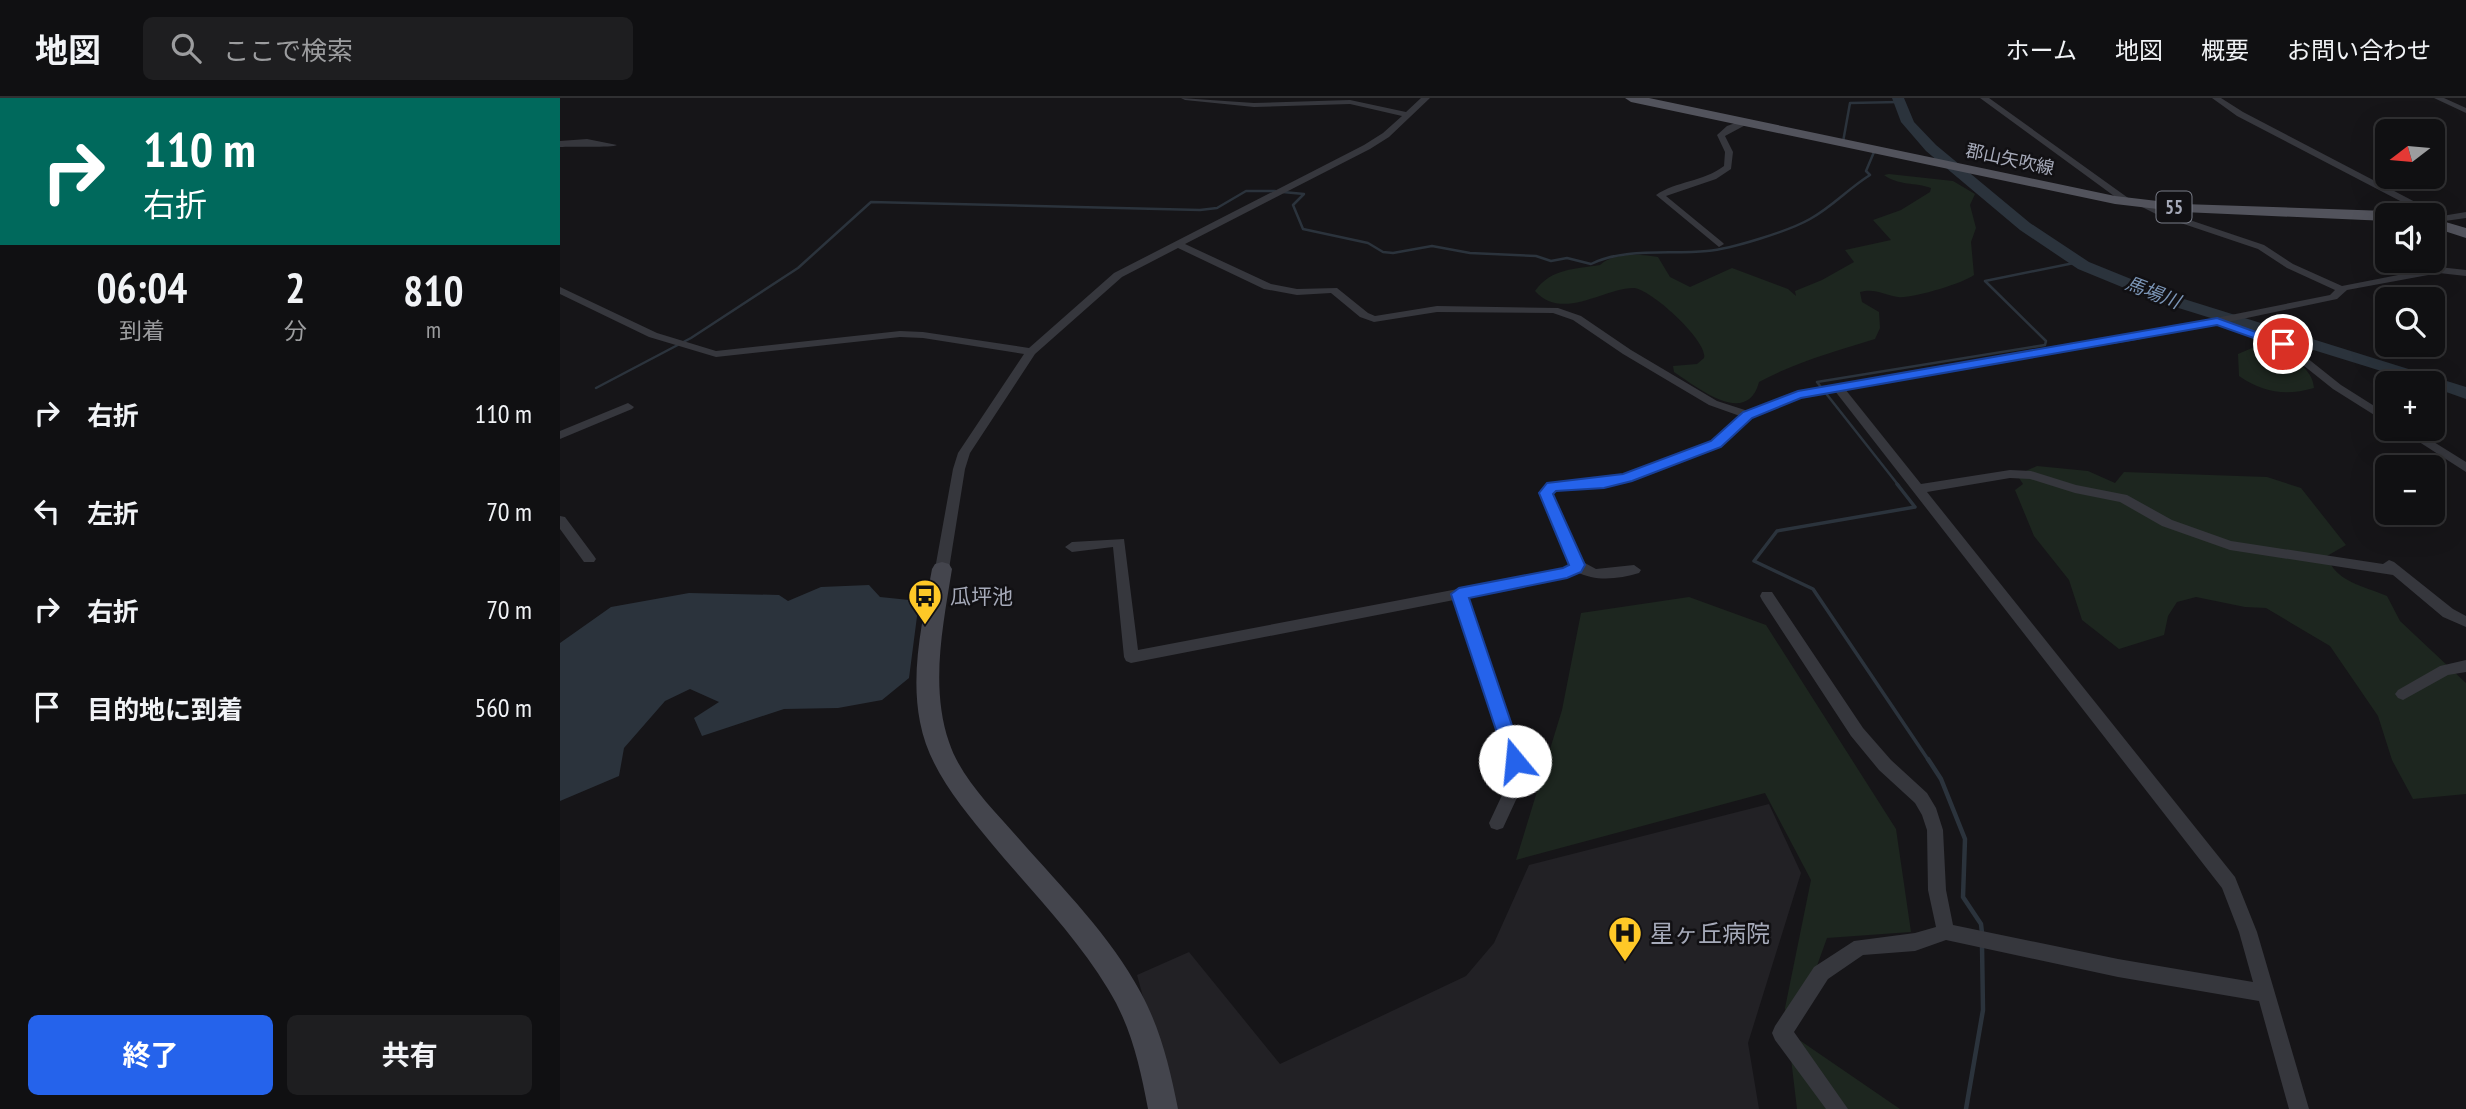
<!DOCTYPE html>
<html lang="ja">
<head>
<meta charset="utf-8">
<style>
	body { margin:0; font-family:"PT Sans Narrow","Noto Sans JP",sans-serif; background:#1e1e20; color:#f1f3f6; height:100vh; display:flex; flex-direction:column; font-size:26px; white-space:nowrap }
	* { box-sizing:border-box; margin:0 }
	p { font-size:23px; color:#9c9d9f }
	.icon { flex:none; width:38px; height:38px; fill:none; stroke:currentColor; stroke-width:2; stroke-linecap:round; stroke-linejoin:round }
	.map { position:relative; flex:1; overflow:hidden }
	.sheet { display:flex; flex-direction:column; background:#101012; width:560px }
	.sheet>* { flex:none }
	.guide { background:#00695c; color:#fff; overflow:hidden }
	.needle { width:46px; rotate:254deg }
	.controls { position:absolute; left:1815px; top:21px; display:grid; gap:14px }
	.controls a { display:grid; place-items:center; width:70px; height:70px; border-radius:10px; background:#101012; box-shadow:0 7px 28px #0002,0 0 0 2px #303032; font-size:35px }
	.pin { position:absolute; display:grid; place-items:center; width:60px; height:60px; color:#fff; margin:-30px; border:4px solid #fff; border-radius:50%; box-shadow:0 2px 7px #0007 }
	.me { position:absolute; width:77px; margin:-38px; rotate:343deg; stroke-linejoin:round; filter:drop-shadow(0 0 5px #0008) }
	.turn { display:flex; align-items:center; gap:24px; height:147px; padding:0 28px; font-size:32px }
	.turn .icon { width:91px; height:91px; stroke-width:2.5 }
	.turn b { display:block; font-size:49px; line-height:60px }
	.eta { display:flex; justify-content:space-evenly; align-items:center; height:119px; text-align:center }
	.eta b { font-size:42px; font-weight:700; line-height:49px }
	.action { display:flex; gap:14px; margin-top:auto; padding:14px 28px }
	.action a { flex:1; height:80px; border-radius:10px; background:#2563eb; color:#fff; font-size:28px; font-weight:700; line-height:80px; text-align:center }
	.action a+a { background:#1e1e20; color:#f1f3f6 }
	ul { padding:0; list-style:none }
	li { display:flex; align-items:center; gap:21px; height:98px; padding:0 28px }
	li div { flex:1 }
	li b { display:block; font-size:26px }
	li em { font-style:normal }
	header { display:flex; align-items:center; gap:42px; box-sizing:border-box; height:98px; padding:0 35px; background:#101012; border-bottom:2px solid #303032 }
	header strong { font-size:33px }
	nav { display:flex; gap:38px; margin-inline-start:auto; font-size:24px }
	.search { width:490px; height:63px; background:#1e1e20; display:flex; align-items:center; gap:18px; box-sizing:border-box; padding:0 24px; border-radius:10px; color:#9c9d9f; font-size:26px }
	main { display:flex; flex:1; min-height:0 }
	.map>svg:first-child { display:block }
</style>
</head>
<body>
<header>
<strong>地図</strong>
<div class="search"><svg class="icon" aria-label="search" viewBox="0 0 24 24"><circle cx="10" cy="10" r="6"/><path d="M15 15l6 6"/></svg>ここで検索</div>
<nav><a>ホーム</a><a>地図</a><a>概要</a><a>お問い合わせ</a></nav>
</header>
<main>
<section class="sheet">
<div class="guide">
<div class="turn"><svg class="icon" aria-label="right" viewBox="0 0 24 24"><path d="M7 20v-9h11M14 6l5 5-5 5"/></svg><div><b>110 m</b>右折</div></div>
</div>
<div class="eta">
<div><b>06:04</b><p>到着</p></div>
<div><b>2</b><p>分</p></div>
<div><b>810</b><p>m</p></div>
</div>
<ul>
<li><svg class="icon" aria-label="right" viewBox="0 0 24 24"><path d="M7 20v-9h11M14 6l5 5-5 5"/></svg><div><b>右折</b></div><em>110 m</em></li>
<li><svg class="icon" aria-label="left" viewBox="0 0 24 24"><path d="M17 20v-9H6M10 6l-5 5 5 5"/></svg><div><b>左折</b></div><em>70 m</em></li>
<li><svg class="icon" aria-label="right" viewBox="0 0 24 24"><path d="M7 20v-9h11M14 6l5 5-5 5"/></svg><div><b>右折</b></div><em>70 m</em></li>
<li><svg class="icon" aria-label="arrive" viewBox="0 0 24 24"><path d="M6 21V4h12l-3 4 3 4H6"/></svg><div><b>目的地に到着</b></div><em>560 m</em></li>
</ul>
<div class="action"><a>終了</a><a>共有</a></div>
</section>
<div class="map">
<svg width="1906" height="1011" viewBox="0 0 1906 1011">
	<rect width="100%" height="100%" fill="#161518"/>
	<!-- built -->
	<path fill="#222125" d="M1209 706 1241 775 1188 945 1199 1011H614L577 877 629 854 720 966 906 878 934 845 969 767Z"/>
	<!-- green -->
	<path fill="#1d261f" d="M1329 76 1393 83 1415 96 1410 107 1416 130 1411 144 1414 177C1404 185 1351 201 1338 199 1323 197 1316 190 1300 194L1302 204 1319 214 1320 230 1315 241C1276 253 1236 264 1199 284 1187 330 1137 289 1114 274L1113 268 1137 266 1144 260C1149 244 1091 191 1074 190 1046 189 1002 224 975 193 991 170 1016 171 1040 167 1054 154 1081 156 1098 159L1110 179 1130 189 1172 170 1228 191 1236 198 1235 193 1262 182 1294 164 1285 152 1331 142 1313 122 1341 112 1370 94 1371 90C1355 84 1339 88 1324 77Z
		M1692 250C1714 254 1752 262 1754 290 1726 298 1704 295 1679 278L1678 256Z
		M1477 368 1528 373 1555 385 1564 374 1707 379 1741 390 1786 447 1767 458C1775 484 1804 488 1827 498L1840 523 1906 585V696L1853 701 1832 662 1818 618 1770 548 1706 510 1685 509 1636 499 1617 504 1608 518 1604 537 1559 551 1522 522 1509 482 1474 438 1455 392 1463 386 1457 377Z
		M1129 499 1206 527 1336 731 1351 834 1267 840 1232 937 1340 1011H1237L1225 910 1251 782 1205 695 956 762 1002 612 1021 515Z"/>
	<!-- water -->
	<path fill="#2b333c" d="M309 487 320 499 359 503 349 580 322 602 278 610 224 611 142 638 134 620 159 604 130 591 105 603 64 650 59 678 0 703V545L51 509 129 495 219 497 228 503 261 489Z"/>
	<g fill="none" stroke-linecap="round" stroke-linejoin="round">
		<!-- stream-far2 -->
		<path stroke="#2b333c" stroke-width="2.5" d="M1283 44 1290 5 1339 4
			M723 94 744 96 733 107 743 131 808 145 823 154 833 155 872 148 910 155 976 158 991 163 1007 160 1031 166C1065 149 1110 157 1147 153 1171 151 1229 133 1250 121 1272 109 1289 90 1310 77L1306 73 1314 54
			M36 290 131 240 238 170 311 104 640 112 657 110 686 93H715
			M1339 388 1257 284 1485 247 1486 243 1425 183 1519 164"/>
		<!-- stream-far1 -->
		<path stroke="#2b333c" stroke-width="3.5" d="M1337 386 1355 409 1217 433 1194 463 1253 491 1369 663"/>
		<!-- stream -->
		<path stroke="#2b333c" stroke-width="4.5" d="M1368 661 1381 681 1405 741 1403 799 1421 826 1422 835
			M1406 1011 1423 912 1422 847"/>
		<!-- river -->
		<path fill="#2b333c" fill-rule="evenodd" d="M1332 0H1344L1354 24 1376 47 1470 125 1529 164 1608 196 1906 289V301L1872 289V285H1860L1596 203 1518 171 1460 132 1366 53 1341 24Z"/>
		<!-- street -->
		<path fill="#36373d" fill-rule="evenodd" d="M621 0 694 5 790 2 846 14 861 0H870L829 39 810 51 625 146 711 186 737 191 777 190 808 215 815 218 877 208 998 210 1021 218 1071 252 1157 303 1188 313 1238 293 1576 236 1770 197 1775 192 1727 170 1698 151 1600 118 1578 107V103L1581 102 1606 114 1704 147 1733 166 1782 188 1879 169 1906 172V178L1879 175 1787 192 1777 201 1668 224 1727 244 1781 287 1827 316V325L1773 291 1719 248 1655 226 1576 242 1285 291 1361 386 1450 372 1471 373 1516 387 1567 397 1612 422 1671 443 1823 466 1829 462 1834 464 1893 511 1906 518V529L1883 519 1833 477 1670 452 1602 428 1560 404 1515 395 1470 381 1450 380 1367 394 1675 779 1697 834 1749 1011H1729L1699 903 1558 879 1386 842 1355 853 1303 857 1268 881 1234 934 1288 1011H1266L1215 942 1212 935 1215 928 1254 869 1294 843 1355 835 1376 829 1368 792 1367 732 1362 717 1355 705 1319 672 1291 638 1202 502 1200 498 1202 494H1212L1303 630 1331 662 1367 695 1376 710 1383 732 1386 792 1393 827 1558 861 1693 884 1679 834 1662 790 1275 293 1241 299 1192 320 1160 349 1071 383 1044 389 996 393 993 396 1023 464 1036 471 1074 467 1081 472 1079 475C1059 481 1036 484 1017 474L1007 480 907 499 967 678 943 730 937 732 931 730 929 725 951 678 894 502 571 565 566 563 564 559 553 449 512 454 505 449 512 444 564 441 578 552 1003 471 1010 466 980 395 988 386 1044 381 1064 377 1152 343 1180 318 1149 307 1063 256 1013 222 993 215 877 214 814 224 800 219 771 195 737 197 704 191 618 150 562 179 475 256 410 355 405 371 389 471 382 476 375 471 393 371 398 355 464 256 363 240 340 239 156 259 89 239 0 196V189L97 235 156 253 340 233 363 234 469 250 554 175 804 47 823 35 842 18 790 6 694 9 625 2Z
			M1420 0H1429L1571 102V106H1565Z
			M1652 0H1661L1683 14 1882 118 1906 114V120L1885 123 1882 128H1876V122L1872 117H1867L1677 18Z
			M1874 0H1884L1906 10V15Z
			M1186 21 1193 23 1165 38 1173 54 1171 71 1156 81 1106 98 1162 144 1164 146 1159 149 1096 97C1116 83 1143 84 1164 68L1165 54 1157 37 1167 28Z
			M27 41 57 47C52 50 11 48 0 49V43Z
			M68 305 74 309 72 311 0 341V333Z
			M1839 331H1853L1906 364V374Z
			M0 418 5 419 34 458 36 461 34 464H24L0 431Z
			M1906 562V574L1888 577 1843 602 1838 600 1835 596 1838 592 1880 568Z"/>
		<!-- secondary -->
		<path fill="#44454d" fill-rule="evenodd" d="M382 464 389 466 392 471C383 528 370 588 389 644 401 681 435 713 460 742 503 791 550 837 581 895 601 932 610 971 618 1011H588C580 968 571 928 548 891 516 838 471 793 432 746 402 709 369 672 360 624 350 573 363 521 372 471L375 466Z"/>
		<!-- primary -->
		<path fill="#52535c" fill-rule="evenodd" d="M1065 0H1089L1555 98 1623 106 1827 113 1834 117H1827V123L1623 114 1555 106 1071 4Z
			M1872 120 1906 130V140L1872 129Z"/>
	</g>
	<!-- route -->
	<path fill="#2563eb" stroke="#184099" stroke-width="2" d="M1657 220 1729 246 1719 249 1657 227 1241 300 1192 320 1161 349 1072 383 1044 390 996 393 993 396 1025 467 1021 474 1007 480 909 500 964 663 961 668 955 670 948 668 891 496 899 490 1003 470 1009 467 979 395 987 385 1063 376 1151 343 1183 314 1238 293Z"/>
	<!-- icons -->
	<defs>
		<g id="bus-pin" transform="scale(1.75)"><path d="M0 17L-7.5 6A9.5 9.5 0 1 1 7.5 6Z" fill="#fec827" stroke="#111013"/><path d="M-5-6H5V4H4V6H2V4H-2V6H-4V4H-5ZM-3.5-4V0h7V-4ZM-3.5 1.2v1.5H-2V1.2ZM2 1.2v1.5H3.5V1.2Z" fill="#111"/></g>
		<g id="hospital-pin" transform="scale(1.75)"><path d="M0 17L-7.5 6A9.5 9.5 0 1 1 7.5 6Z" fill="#fec827" stroke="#111013"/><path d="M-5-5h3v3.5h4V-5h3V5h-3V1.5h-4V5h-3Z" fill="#111"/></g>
	</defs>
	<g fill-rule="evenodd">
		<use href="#bus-pin" x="365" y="498"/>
		<use href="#hospital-pin" x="1065" y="835"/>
	</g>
	<g text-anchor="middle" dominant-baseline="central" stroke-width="5" stroke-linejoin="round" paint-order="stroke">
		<!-- far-street labels -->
		<g font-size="18" fill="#a6aab9" stroke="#111013">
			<text transform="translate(1450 61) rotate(12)">郡山矢吹線</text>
		</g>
		<!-- shield labels -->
		<rect fill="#111013" stroke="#797c87" stroke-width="2" x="1596.5" y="93.5" width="35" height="31" rx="5"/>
		<g font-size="19" font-weight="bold" fill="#a6aab9">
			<text x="1614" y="109">55</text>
		</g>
		<!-- far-water labels -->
		<g font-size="19" font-style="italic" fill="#7b95b6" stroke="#111013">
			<text transform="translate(1593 194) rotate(21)">馬場川</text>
		</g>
		<!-- poi labels -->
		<g font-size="21" fill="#a6aab9" stroke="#111013" text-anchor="start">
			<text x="390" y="498">瓜坪池</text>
		</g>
		<!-- near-poi labels -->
		<g font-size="24" fill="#a6aab9" stroke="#111013" text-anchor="start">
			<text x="1090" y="835">星ヶ丘病院</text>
		</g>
	</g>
</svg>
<div class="controls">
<a><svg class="needle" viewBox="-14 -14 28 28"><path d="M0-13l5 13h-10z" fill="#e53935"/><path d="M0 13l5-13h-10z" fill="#9c9d9f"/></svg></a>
<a><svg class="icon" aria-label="sound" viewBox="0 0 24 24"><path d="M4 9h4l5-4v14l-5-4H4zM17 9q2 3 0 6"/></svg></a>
<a><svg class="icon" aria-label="search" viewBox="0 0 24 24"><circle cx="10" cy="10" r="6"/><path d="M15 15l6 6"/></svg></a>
<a>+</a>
<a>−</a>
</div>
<div class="pin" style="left:1723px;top:246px;background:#d93025"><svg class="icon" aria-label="arrive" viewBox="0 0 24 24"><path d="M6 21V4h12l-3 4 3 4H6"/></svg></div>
<svg class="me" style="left:955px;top:663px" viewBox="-20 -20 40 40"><circle r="19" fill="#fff"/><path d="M0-13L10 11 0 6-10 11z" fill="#2563eb"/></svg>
</div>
</main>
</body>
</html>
